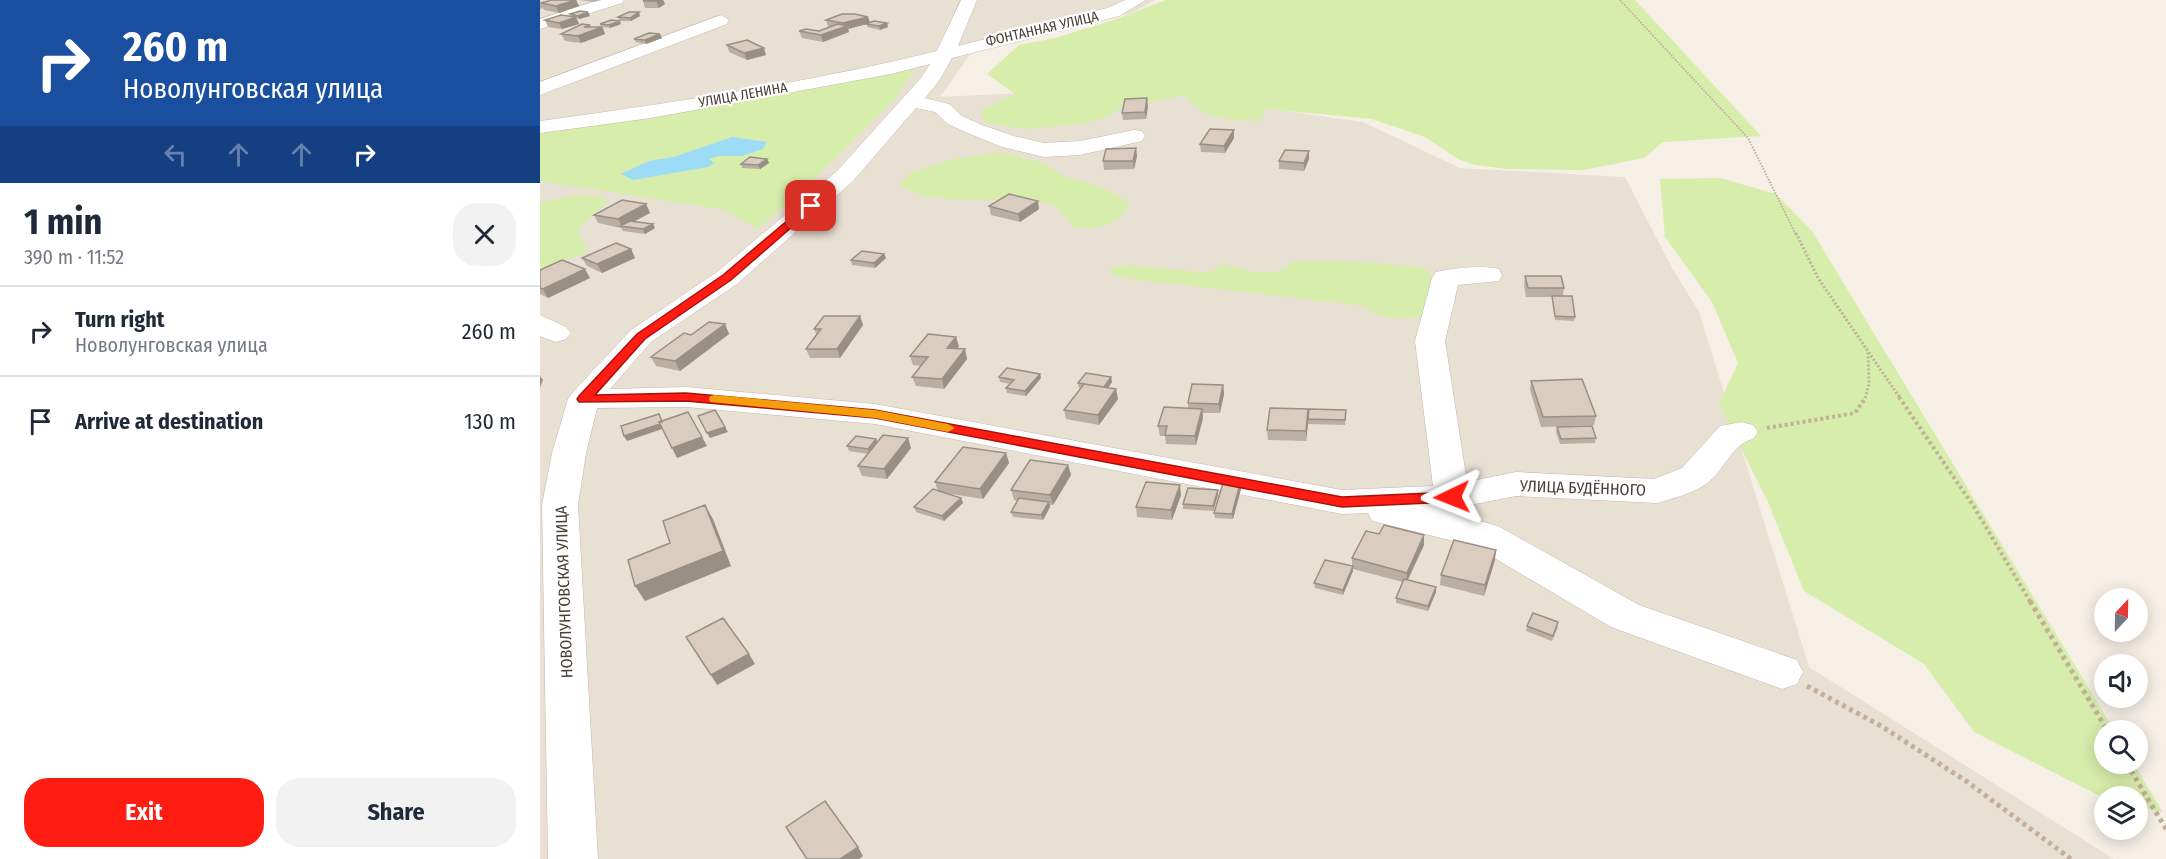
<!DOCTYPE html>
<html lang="en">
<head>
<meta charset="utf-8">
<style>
	body { margin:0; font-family:"Fira Sans Condensed",sans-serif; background:#f2f2f3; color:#1f2937; height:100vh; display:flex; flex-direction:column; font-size:22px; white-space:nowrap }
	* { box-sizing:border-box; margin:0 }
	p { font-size:20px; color:#747a83 }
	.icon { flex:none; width:33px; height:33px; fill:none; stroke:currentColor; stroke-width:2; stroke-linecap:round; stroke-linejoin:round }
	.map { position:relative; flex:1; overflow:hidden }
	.sheet { display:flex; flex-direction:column; background:#fff; width:540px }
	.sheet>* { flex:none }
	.banner { background:#1a4fa0; color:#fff; overflow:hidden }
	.needle { width:39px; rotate:22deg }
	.controls { position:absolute; left:1554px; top:588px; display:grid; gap:12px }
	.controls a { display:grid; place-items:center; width:54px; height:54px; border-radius:50%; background:#fff; box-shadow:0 3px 15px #0003; font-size:30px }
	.pin { position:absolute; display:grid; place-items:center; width:51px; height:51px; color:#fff; margin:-26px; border-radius:12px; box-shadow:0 3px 9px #0006 }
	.me { position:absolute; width:66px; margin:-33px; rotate:268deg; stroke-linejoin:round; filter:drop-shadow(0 0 4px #0008) }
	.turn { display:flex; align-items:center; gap:21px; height:126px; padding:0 24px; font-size:27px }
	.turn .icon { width:78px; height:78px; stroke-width:2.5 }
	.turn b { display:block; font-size:42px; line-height:51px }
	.lanes { display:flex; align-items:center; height:57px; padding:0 24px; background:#0003; justify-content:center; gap:30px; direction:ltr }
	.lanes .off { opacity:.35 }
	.round { display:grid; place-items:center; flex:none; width:63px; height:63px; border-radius:24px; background:#f2f2f3 }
	.overview { display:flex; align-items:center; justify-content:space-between; height:102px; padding:0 24px }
	h1 { font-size:36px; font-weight:700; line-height:45px }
	.button { display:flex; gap:12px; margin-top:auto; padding:12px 24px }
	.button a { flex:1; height:69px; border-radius:24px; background:#ff1c13; color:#fff; font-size:24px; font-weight:700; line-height:69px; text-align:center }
	.button a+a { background:#f2f2f3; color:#1f2937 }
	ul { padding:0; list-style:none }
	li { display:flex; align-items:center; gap:18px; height:90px; padding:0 24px; border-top:2px solid #e0e1e3 }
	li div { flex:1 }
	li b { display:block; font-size:22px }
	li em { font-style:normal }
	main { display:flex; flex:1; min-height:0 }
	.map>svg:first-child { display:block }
</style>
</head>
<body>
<main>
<section class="sheet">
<div class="banner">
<div class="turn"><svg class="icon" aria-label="right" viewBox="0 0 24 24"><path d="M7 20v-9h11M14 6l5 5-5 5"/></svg><div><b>260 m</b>Новолунговская улица</div></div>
<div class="lanes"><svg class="icon off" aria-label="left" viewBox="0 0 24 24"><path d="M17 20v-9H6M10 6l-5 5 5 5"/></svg><svg class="icon off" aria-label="ahead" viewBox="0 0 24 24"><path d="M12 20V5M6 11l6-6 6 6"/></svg><svg class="icon off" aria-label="ahead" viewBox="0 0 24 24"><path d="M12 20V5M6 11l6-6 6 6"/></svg><svg class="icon" aria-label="right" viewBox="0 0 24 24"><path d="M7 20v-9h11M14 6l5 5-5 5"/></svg></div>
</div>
<div class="overview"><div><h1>1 min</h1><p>390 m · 11:52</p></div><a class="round"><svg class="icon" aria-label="close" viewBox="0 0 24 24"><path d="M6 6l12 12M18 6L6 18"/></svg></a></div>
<ul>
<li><svg class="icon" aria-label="right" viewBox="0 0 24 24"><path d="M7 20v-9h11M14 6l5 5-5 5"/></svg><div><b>Turn right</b><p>Новолунговская улица</p></div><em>260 m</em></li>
<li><svg class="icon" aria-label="arrive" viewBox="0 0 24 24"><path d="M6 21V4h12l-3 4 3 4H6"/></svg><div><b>Arrive at destination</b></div><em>130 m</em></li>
</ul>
<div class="button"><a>Exit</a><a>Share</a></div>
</section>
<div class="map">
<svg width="1626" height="859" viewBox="0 0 1626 859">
	<rect width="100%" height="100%" fill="#f5efe6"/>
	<!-- residential -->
	<path fill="#e9e0d4" d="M0 0H615L592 13 434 49 400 97 538 90H598L823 122 920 168 1085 177 1132 268 1159 312 1269 667 1574 859H0Z"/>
	<!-- green -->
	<path fill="#d7edab" d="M626 0H1095L1221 136 1123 142 1104 158 1044 170 967 169 935 165 918 159 885 137 832 119 726 109 721 121 693 120 665 114 644 96 583 106 568 117 542 124 487 129 444 123 441 110 475 94 447 74 479 45 515 38 574 20Z
		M374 69 355 100 281 172 218 229 184 210 0 181V132L113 115Z
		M459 152 504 163 525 177 558 186 582 197 590 206C574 227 558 230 533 227L517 207 491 199 422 200 386 197 359 186 370 173 413 159Z
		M1180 178 1236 194 1272 231 1574 730H1564V764H1594L1623 813 1598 806V796L1564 798 1434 732 1384 664 1264 591 1228 502 1179 404 1198 363 1172 302 1125 237 1120 179Z
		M38 195 61 196 68 201 38 229 48 252 0 271V203Z
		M753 261C798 261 842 261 887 269L894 282 886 310 881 317C859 319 841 322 825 306L598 280 571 275 570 267 591 265 668 273 683 264C708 269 732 283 753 261Z"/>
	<!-- water -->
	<path fill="#9ddcf7" d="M192 137 227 142 223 149 202 156H178L169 159 174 163 168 167 93 180 81 174 109 161 134 157Z"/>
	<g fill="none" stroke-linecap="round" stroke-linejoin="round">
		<!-- minor casing -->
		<g stroke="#c4b8ab" stroke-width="1">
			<path id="minor" d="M59 0H84L82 3 0 29V19Z
				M421 0H437L418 46 567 8 585 0H606L579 16 412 58 399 81 385 98 409 104 422 116 442 125 474 136 504 143 540 141 594 130 602 131 605 136 602 141 540 155 504 157 459 146 428 133 408 124 395 112 376 108 313 181 197 284 111 342 70 389 146 387 335 404 802 490 893 486 875 341 892 278 896 272C915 268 940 265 959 269L962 275 959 281 918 285 905 341 927 482 976 472 1114 479 1142 468 1180 426 1201 422 1213 425 1218 432 1213 439C1190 445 1184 472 1166 484 1153 493 1132 499 1117 503L976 496 930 505 929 518 958 526 1099 605 1257 660 1263 672 1257 684 1242 689 1071 627 934 546 832 521 828 513 802 514 335 424 146 407 57 408 46 453 38 505 58 859H8L2 505 12 453 28 399 33 392 91 330 177 272 297 171 381 78 390 64 351 74 111 118 0 133V121C133 103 267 83 397 51Z
				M181 15 189 20 187 24 0 95V82Z
				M0 315 26 327 31 333 26 339 16 342 0 336Z"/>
		</g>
		<!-- path-far3 -->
		<path stroke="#c4af98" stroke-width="2" stroke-dasharray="1.5 1.5" stroke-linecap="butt" d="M1080 0 1208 138 1256 235"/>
		<!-- path-far2 -->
		<path stroke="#c4af98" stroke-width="3" stroke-dasharray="2 2" stroke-linecap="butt" d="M1256 233 1278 278 1360 398
			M1325 398 1329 384 1328 352"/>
		<!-- path-far1 -->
		<path stroke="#c4af98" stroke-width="4" stroke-dasharray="3 3" stroke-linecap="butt" d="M1359 397 1434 507 1491 603
			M1227 428 1315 413 1326 397"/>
		<!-- path -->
		<path stroke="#c4af98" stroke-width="5" stroke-dasharray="4 4" stroke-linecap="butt" d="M1490 601 1567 730
			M1267 686 1341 726 1426 781 1531 859
			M1587 764 1626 829"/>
		<!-- minor -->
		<use href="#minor" fill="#fff" fill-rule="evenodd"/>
	</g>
	<!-- wall -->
	<path fill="#bbafa3" d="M36 0 39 6 19 13 4 10 3 8 0 9V2Z
		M40 0H61L54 2Z
		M123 0 125 4 119 8H105L103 1Z
		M48 12 50 16 39 19 36 18 39 24 22 29 8 27 5 20 31 17 30 14Z
		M100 16 91 21H79L78 17Z
		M328 17 330 22 347 23 348 27 340 30 327 27V24L308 29 309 32 283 42 262 38 259 31H279L289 27H288L286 20Z
		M60 24H81L70 28 63 27 65 34 41 43 25 41 21 34 51 27H61Z
		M120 34 122 38 106 44 96 42 94 39Z
		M187 45 226 55 207 60 189 52Z
		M608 106 606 119 583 120 582 113Z
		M694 130V138L685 153 661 152 660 144Z
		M769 151V159L764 171 739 169V161Z
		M597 156 594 169 564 170 563 161Z
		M227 159 229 163 220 169 202 168 201 164Z
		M106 204 110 213 94 221 115 228 105 234 83 231 81 228 58 223 54 215Z
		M449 206 499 209 480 222 451 215Z
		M91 249 95 258 62 273 47 266 42 258Z
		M344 254 346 258 335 268 312 265 311 260Z
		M0 270 50 278 8 298 0 294Z
		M985 276 1024 288 1023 296 1035 317 1034 321 1015 320 1012 297H986L984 285Z
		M320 316 323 325 300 358H270L266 349 276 334 274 329Z
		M185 324 189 334 140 371 116 366 111 357 151 335Z
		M419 346 417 349H425L427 359 404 389 376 386 372 377 381 366 373 365 370 356Z
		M500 374 501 378 486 396 467 393 466 388 470 384 460 382 459 377Z
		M571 377 572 382 568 388 578 399 559 425 526 419 524 410 541 388H539L538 383Z
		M991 381 1056 416 1054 425 1001 427 990 390Z
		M683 385 684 394 680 413H663V418L656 445 626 444 625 436H620L618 426 648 408V403Z
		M730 408 806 410 805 425 768 424 766 441 728 440 727 430Z
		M1017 427 1056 438 1055 443 1020 444 1016 432Z
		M336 439 338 442 371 448 347 479 322 476 318 466 328 454 309 451 307 446Z
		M466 453 469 463 443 499 405 493 421 498 423 503 404 521 376 512 374 507 398 491 395 482Z
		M528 465 531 475 513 505H510V507L503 520 473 517 471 512 478 501 474 500 471 490Z
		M700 484 701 489 693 519 675 518 674 513Z
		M678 490V495L673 511 643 509V504Z
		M641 495 632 520 597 517 596 507Z
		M884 545 868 580 896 592 888 611 856 603V598L863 582 813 569V571L803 595 775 588 774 583 812 566V558Z
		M955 560 944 596 900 585 901 575Z
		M987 626 1018 627 1012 641 986 631Z"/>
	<!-- shaded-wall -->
	<path fill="#998f85" d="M36 0 39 6 19 13 16 6Z
		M118 0H123L125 4 119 8 116 1Z
		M48 12 50 16 39 19 38 16Z
		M99 12 100 16 91 21 90 18Z
		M36 17 39 24 22 29 19 23Z
		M328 17 330 23 326 24H327L308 29 309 32 283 42 281 35 304 27 303 23Z
		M80 21 81 24 70 28 69 25Z
		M347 23 348 27 340 30 339 26Z
		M50 25 53 31 62 27 65 34 41 43 38 36 44 27Z
		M120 34 122 38 106 44 105 40Z
		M224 48 226 55 207 60 204 53Z
		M607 98 608 106 606 119 605 112Z
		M694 130V138L685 153 684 146Z
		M596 148 597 156 594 169 593 161Z
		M769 151V159L764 171V163Z
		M227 159 229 163 220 169 218 165Z
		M498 201 499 209 480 222 478 214Z
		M106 204 110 213 84 227 82 226 78 219Z
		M113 224 115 228 105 234 103 229Z
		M91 249 95 258 62 273 57 264Z
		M344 254 346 258 335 268 334 263Z
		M45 269 50 278 8 298 3 289Z
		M320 316 323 325 300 358 297 349Z
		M185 324 189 334 140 371 135 361Z
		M416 337 419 346 410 357 407 348Z
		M425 349 427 359 404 389 402 379Z
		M500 374 501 378 486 396 485 391Z
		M0 376 3 380 0 387Z
		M571 377 572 382 565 392 564 387Z
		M683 385 684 394 680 413 679 404Z
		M576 389 578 399 559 425 558 415Z
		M662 409 663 418 656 445 655 436Z
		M768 409V424L766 441V431Z
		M119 414 125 428 87 441 84 436Z
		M185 427 188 432 170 438 167 433Z
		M162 437 167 446 137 458 132 448Z
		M368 438 371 448 347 479 344 469Z
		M336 439 338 444 329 454 328 449Z
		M466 453 469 463 443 499 440 489Z
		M528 465 531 475 513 505 510 495Z
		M700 484 701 489 693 519 692 514Z
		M640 485 641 495 632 520 631 510Z
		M678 490V495L673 511V506Z
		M421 498 423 503 404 521 402 516Z
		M509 502 510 507 503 520 501 515Z
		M165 505 173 519 191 566 105 601 95 586Z
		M884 535V545L866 583 867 573Z
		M956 550 955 560 944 596 945 585Z
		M813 566V571L803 595V590Z
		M896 587V592L888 611V606Z
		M209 654 215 664 177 685 171 675Z
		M318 847 323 856 319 859H300Z"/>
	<!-- building -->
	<path fill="#daccbe" stroke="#998f85" stroke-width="1.5" d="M12 0H36L16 6 1 3Z
		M105 0H118L116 1H103Z
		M40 11 48 12 38 16 30 14Z
		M89 12H99L90 18 78 17Z
		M302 14H315L328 17 303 23 286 20Z
		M21 15 36 17 19 23 5 20Z
		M71 20 80 21 69 25 60 24Z
		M334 21 347 23 339 26 326 24Z
		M42 24 50 25 44 27H62L38 36 21 34Z
		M298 24 307 26 281 35 259 31 266 29 279 31Z
		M109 33 120 34 105 40 94 39Z
		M207 40 224 48 204 53 187 45Z
		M607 98 605 112 582 113 585 99Z
		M670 129 694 130 684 146 660 144Z
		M596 148 593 161H563L566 149Z
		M745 150 769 151 764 163 739 161Z
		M210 157 227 159 218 165 201 164Z
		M469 194 498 201 478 214 449 206Z
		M82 200 106 204 78 219 54 215Z
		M90 221 113 224 103 229 80 226Z
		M76 243 91 249 57 264 42 258Z
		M322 251 344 254 334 263 311 260Z
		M22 260 45 269 3 289 0 288V270Z
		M985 276H1021L1024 288H988Z
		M1012 296H1032L1035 317 1015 316Z
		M284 316H320L297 349H266L281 329H274Z
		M169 322 185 324 135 361 111 357 144 333 151 335Z
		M388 334 416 337 407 348 425 349 402 379 372 377 388 357 370 356Z
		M467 368 500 374 485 391 466 388 474 380 459 377Z
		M546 373 571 377 564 387 538 383Z
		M1042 379 1056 416 1003 417 991 381Z
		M544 384 576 389 558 415 524 410Z
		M652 384 683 385 679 404 648 403Z
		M624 407 662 409 655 436 625 435 627 426H618Z
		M730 408 768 409 766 431 727 430Z
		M769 409 806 410 805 420 768 419Z
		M175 410 185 427 167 433 158 416Z
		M148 412 162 437 132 448 119 422Z
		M119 414 122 422H119L120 424 84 436 81 426Z
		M1052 426 1056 438 1021 439 1017 427Z
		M343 435 368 438 344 469 318 466Z
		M316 436 336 439 328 449 307 446Z
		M423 447 466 453 440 489 395 482Z
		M490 460 528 465 510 495 471 490Z
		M606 482 640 485 631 510 596 507Z
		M683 483 700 484 692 514 674 513Z
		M648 488 678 490 673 506 643 504Z
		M393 489 421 498 402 516 374 507Z
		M479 498 509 502 501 515 471 512Z
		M165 505 183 551 95 586 88 560 130 543 123 521Z
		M844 525 884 535 867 573 812 558 826 531 839 534Z
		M914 540 956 550 945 585 901 575Z
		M785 560 813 566 803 590 774 583Z
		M864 579 896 587 888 606 856 598Z
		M993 613 1018 622 1013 636 987 626Z
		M183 618 209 654 171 675 146 637Z
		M285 801 318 847 300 859H267L246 827Z"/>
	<!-- route -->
	<path fill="#ff1c13" stroke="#a6120c" stroke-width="1.5" d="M267 204 276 206 191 280 105 339 55 395 146 393 335 410 802 497 912 492 920 497 912 502 802 507 335 418 146 401 39 402 37 399 39 396 97 334 183 275Z"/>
	<!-- slow -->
	<path fill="#f59e0b" d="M175 395 335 410 408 424 415 428 408 432 335 418 170 402 169 399 170 396Z"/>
	<g text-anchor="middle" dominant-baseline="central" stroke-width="4.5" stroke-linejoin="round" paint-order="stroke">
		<!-- far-street labels -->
		<g font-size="14" fill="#483e35" stroke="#fff">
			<text transform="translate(502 29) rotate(-13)">ФОНТАННАЯ УЛИЦА</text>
			<text transform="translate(203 95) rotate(-10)">УЛИЦА ЛЕНИНА</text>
		</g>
		<!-- street labels -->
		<g font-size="16" fill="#483e35" stroke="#fff">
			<text transform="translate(1043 488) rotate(2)">УЛИЦА БУДЁННОГО</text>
			<text transform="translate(24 592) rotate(-92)">НОВОЛУНГОВСКАЯ УЛИЦА</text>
		</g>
	</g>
</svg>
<div class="controls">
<a><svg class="needle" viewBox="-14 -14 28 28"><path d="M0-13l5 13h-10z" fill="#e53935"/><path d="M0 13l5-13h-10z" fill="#747a83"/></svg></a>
<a><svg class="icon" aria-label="sound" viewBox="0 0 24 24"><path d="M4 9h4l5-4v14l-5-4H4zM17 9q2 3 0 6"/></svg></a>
<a><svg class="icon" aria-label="search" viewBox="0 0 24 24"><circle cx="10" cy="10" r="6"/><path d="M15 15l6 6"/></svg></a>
<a><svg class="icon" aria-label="layers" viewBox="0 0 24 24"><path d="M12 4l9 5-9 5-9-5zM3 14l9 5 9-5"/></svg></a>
</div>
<div class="pin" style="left:271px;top:206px;background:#d93025"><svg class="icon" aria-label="arrive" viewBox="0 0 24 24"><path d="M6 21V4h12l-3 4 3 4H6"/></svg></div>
<svg class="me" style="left:912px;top:497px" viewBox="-20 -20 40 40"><path d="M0-17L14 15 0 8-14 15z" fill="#ff1c13" stroke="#fff" stroke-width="4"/></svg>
</div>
</main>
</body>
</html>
